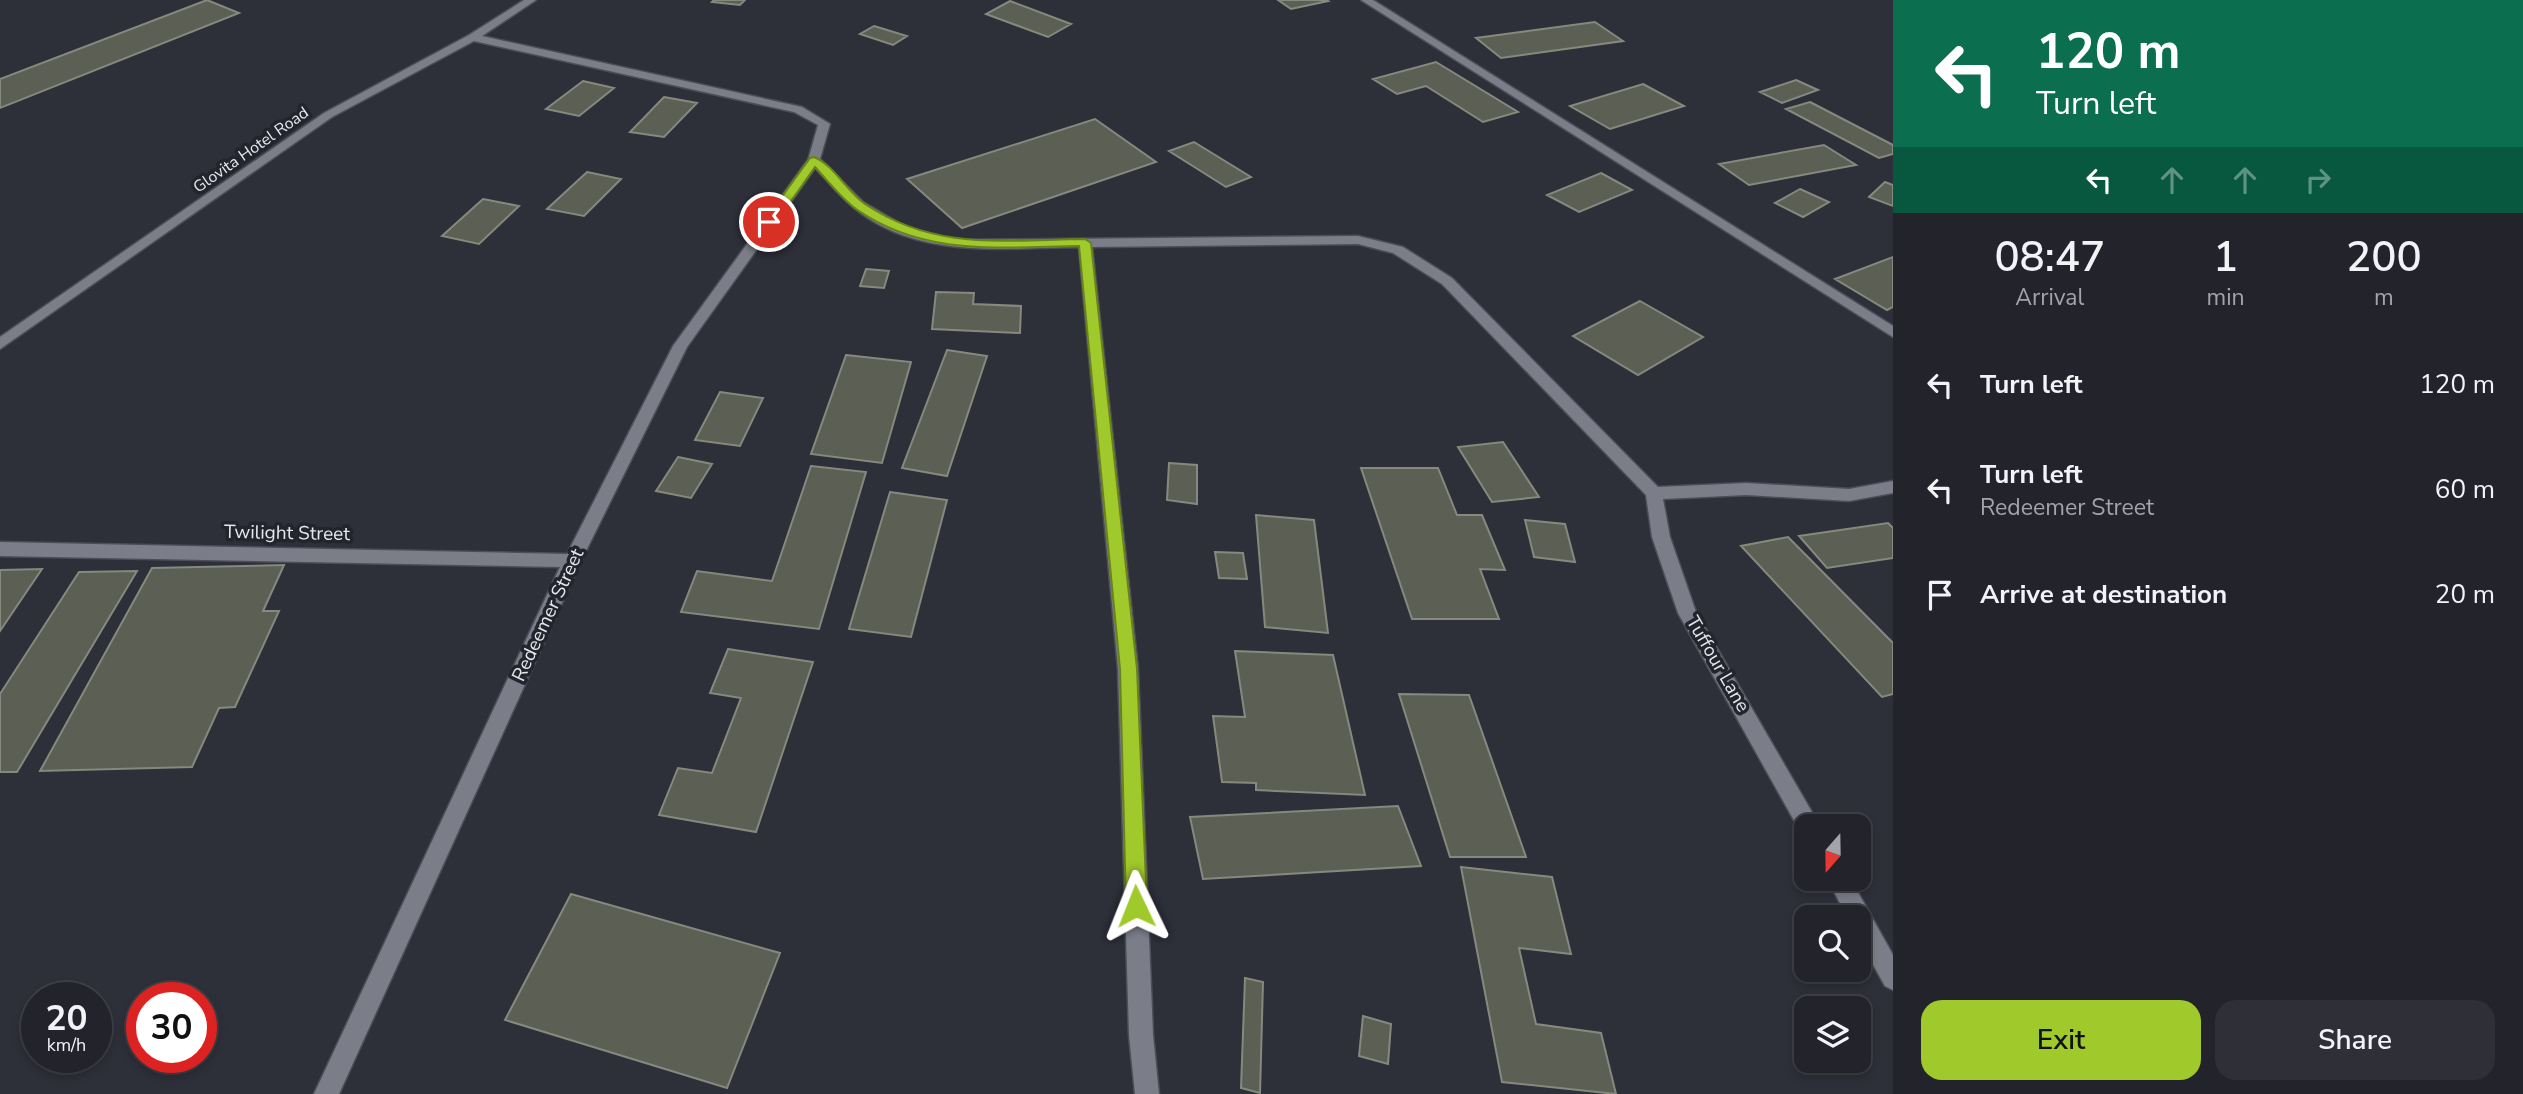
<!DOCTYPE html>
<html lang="en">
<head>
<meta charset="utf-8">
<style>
	body { margin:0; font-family:"Nunito Sans",sans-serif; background:#2e2f37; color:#f1f3f6; height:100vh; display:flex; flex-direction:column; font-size:26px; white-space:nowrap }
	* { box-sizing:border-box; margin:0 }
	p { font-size:23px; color:#a2a4a9 }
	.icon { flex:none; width:38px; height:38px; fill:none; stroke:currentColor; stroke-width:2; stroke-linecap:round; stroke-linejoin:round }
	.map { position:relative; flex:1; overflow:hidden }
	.panel { display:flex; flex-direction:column; background:#22232b; width:630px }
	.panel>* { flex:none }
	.guide { background:#0b6e4f; color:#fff; overflow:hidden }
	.needle { width:46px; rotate:200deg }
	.buttons { position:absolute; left:1794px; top:814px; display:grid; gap:14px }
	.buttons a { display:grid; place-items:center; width:77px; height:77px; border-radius:14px; background:#22232b; box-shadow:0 4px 10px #0003,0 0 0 2px #3f4047; font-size:35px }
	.speed { position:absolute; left:21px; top:982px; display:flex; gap:14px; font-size:35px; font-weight:700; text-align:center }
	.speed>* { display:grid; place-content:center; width:91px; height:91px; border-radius:50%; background:#22232b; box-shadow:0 4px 10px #0003,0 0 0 2px #3f4047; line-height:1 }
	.speed small { font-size:18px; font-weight:400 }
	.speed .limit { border:10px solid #d22; background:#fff; color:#111 }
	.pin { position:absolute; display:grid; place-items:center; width:60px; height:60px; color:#fff; margin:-30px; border:4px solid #fff; border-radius:50%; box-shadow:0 2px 7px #0007 }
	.me { position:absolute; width:77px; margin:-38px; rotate:358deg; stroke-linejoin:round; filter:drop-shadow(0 0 5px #0008) }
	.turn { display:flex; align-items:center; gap:24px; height:147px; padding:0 28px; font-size:32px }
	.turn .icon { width:91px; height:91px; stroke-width:2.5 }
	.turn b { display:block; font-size:49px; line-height:60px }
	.lanes { display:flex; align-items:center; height:66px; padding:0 28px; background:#0003; justify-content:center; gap:35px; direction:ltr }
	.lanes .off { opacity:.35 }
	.eta { display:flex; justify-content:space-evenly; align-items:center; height:119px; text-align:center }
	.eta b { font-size:42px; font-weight:600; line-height:49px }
	.primary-button { display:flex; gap:14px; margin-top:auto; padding:14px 28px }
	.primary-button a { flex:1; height:80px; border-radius:21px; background:#a0c92b; color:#111; font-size:28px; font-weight:600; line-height:80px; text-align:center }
	.primary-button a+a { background:#2e2f37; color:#f1f3f6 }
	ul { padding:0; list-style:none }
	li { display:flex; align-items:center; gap:21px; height:105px; padding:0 28px }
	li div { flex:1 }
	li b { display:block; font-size:26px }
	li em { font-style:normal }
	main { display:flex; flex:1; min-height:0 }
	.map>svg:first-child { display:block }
</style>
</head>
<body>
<main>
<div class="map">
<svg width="1893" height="1094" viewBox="0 0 1893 1094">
	<rect width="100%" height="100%" fill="#2d2f39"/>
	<!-- building -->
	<path fill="#5b5f54" stroke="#85897e" stroke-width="2" d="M207 0 239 13 0 108V79Z
		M714 0H745L740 5 712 2Z
		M1278 0H1326L1328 1 1291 9Z
		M1010 1 1071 24 1048 37 986 14Z
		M1595 22 1623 41 1501 58 1476 38Z
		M874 26 907 36 893 45 860 34Z
		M1436 62 1518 112 1483 122 1426 86 1397 94 1373 79Z
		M1796 80 1818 90 1782 103 1760 92Z
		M583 81 614 88 579 116 546 109Z
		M1643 84 1684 106 1610 129 1570 106Z
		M664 97 697 103 664 137 630 132Z
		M1810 102 1893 145V154L1879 158 1786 109Z
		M1095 119 1156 162 962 228 907 179Z
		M1194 142 1251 177 1226 187 1169 151Z
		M1824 145 1856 165 1749 185 1719 164Z
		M587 172 621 179 584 216 547 209Z
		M1601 173 1632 190 1579 212 1547 195Z
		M1885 182 1893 185V206L1869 197Z
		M1800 189 1829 202 1803 217 1775 203Z
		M483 199 519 206 479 244 442 236Z
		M1893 257V307L1887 310 1835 279Z
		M866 269 889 271 884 288 860 286Z
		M936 292 974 293 973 304 1021 306 1020 333 932 329Z
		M1640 301 1703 337 1638 375 1573 336Z
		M947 350 987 356 947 476 902 468Z
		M846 355 911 362 882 463 811 454Z
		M720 392 763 398 740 446 695 440Z
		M1503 442 1539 497 1492 502 1458 447Z
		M678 457 712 464 691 498 656 491Z
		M1169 463 1197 465V504L1167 500Z
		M811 466 866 472 819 629 681 612 697 571 772 581Z
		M1361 468H1438L1457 515H1482L1505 570 1480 569 1499 619H1412Z
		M890 492 947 500 911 637 849 629Z
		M1256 515 1314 520 1328 633 1265 627Z
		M1525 520 1565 524 1575 562 1534 557Z
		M1888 523 1893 528V558L1827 568 1799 536Z
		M1788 537 1893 643V694L1882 697 1741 546Z
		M1215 552 1243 553 1247 579 1219 578Z
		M284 565 263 611H279L235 707 219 708 192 767 40 771 152 568Z
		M42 569 0 631V570Z
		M137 571 17 772H0V694L79 572Z
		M728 649 813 662 756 832 659 815 678 768 712 773 741 698 710 693Z
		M1235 651 1333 655 1365 795 1256 790V783L1222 782 1213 716 1245 717Z
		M1399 694 1469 695 1526 857H1450Z
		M1398 806 1421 866 1203 879 1190 817Z
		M1461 867 1552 877 1571 954 1519 948 1536 1024 1601 1033 1616 1094 1502 1082Z
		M571 894 780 953 727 1088 505 1020Z
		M1245 978 1263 982 1260 1093 1241 1088Z
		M1363 1016 1391 1024 1388 1064 1359 1056Z"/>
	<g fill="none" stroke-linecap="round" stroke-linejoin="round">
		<!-- minor casing -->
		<g stroke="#4c4d56" stroke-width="3">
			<path id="minor" d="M524 0H536L482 36 802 107 830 124 820 159 863 202 906 227 954 240 1358 236 1403 247 1452 278 1658 487 1746 483 1849 489 1893 481V493L1849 501 1746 495 1663 499 1670 537 1696 612 1820 826H1806V834L1801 833 1678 613 1652 537 1646 495 1442 284 1393 253 1358 244 1092 247 1138 669 1153 1035 1159 1094H1135L1129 1035 1118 669 1079 247C1004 248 914 260 852 206 839 195 827 180 815 168L687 347 581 561 339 1094H314L560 567 0 556V542L567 554 673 346 808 160 818 125 794 112 474 41 332 117 0 349V337L324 113 469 35Z
				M1361 0H1373L1893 326V337Z
				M1827 878H1850L1893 955V990L1885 986 1858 938V917H1847Z"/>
		</g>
		<!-- minor -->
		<use href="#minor" fill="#7b7d89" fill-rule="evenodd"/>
	</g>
	<!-- route -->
	<path fill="#a0c92b" stroke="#68831c" stroke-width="2" d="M814 157C834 165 847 192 865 204 935 251 1005 240 1085 239L1091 243 1137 669 1147 906 1144 912 1136 915 1129 912 1126 906 1120 669 1079 246C1000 247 925 257 856 209 841 198 828 181 815 167L774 225H765V220L810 158Z"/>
	<g text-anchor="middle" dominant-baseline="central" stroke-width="7" stroke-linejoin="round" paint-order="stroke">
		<!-- far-street labels -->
		<g font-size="16" fill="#e6e8ee" stroke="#23252e">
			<text transform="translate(251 150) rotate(-35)">Glovita Hotel Road</text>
		</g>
		<!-- street labels -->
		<g font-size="19" fill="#e6e8ee" stroke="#23252e">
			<text transform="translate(287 533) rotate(1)">Twilight Street</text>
			<text transform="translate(548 615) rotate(-65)">Redeemer Street</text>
			<text transform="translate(1718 664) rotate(60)">Tuffour Lane</text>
		</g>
	</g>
</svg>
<div class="buttons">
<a><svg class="needle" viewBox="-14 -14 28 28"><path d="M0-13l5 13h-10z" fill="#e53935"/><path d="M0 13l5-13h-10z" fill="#a2a4a9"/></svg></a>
<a><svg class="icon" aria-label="search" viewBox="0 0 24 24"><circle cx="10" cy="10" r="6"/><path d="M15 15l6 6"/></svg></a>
<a><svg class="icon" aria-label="layers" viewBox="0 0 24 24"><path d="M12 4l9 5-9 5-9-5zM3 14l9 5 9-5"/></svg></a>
</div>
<div class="speed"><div>20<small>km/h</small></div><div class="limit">30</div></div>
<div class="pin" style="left:769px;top:222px;background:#d93025"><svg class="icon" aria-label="arrive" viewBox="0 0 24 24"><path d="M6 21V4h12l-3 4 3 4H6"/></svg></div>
<svg class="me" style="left:1136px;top:906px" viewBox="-20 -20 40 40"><path d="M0-17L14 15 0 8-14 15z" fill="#a0c92b" stroke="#fff" stroke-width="4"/></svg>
</div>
<section class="panel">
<div class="guide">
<div class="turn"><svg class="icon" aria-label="left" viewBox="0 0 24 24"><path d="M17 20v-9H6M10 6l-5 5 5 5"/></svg><div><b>120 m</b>Turn left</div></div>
<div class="lanes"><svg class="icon" aria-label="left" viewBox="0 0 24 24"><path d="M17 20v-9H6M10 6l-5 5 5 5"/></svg><svg class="icon off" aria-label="ahead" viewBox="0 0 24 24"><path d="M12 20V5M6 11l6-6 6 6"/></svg><svg class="icon off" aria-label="ahead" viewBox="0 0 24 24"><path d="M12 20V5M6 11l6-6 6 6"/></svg><svg class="icon off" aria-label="right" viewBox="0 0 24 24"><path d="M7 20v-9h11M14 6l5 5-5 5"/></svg></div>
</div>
<div class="eta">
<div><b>08:47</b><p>Arrival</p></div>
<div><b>1</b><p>min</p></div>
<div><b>200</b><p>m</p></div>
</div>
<ul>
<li><svg class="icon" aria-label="left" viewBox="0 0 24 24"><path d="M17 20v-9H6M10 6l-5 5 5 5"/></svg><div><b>Turn left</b></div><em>120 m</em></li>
<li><svg class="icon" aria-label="left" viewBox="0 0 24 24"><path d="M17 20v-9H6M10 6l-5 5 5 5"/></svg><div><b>Turn left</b><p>Redeemer Street</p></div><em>60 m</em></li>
<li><svg class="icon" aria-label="arrive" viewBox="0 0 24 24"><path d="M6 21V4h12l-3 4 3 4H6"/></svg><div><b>Arrive at destination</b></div><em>20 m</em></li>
</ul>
<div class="primary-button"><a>Exit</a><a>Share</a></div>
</section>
</main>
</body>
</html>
